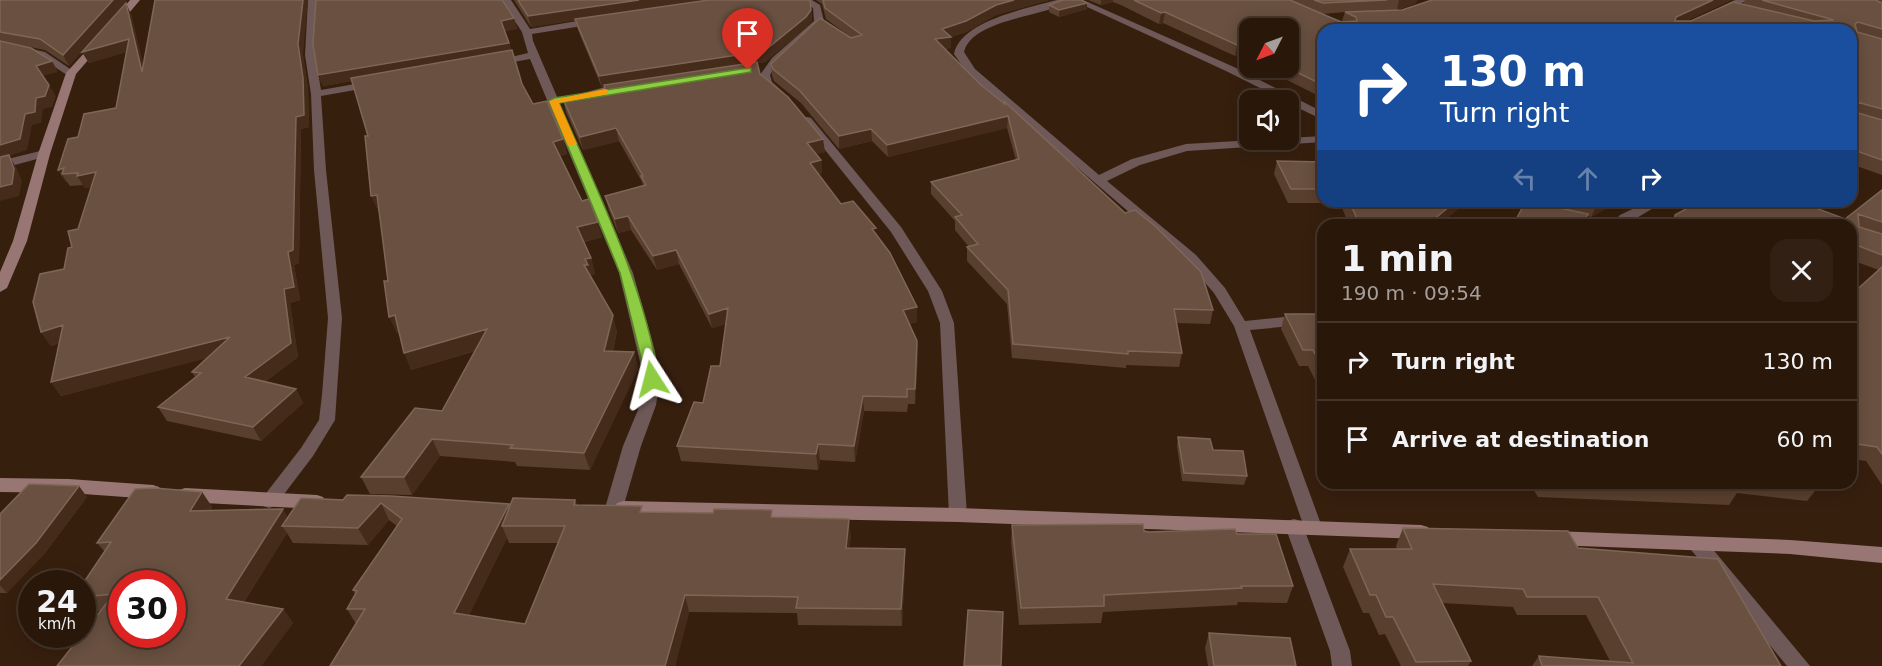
<!DOCTYPE html>
<html lang="en">
<head>
<meta charset="utf-8">
<style>
	body { margin:0; font-family:"DejaVu Sans",sans-serif; background:#312013; color:#f1f3f6; height:100vh; display:flex; flex-direction:column; font-size:22px; white-space:nowrap }
	* { box-sizing:border-box; margin:0 }
	p { font-size:20px; color:#a59f9c }
	.icon { flex:none; width:33px; height:33px; fill:none; stroke:currentColor; stroke-width:2; stroke-linecap:round; stroke-linejoin:round }
	.map { position:relative; flex:1; overflow:hidden }
	.details { position:absolute; left:1317px; top:219px; width:540px; height:270px; display:flex; flex-direction:column; background:#29170a; border-radius:18px; box-shadow:0 3px 15px #0003,0 0 0 2px #45362b }
	.details>* { flex:none }
	.banner { position:absolute; left:1317px; top:24px; width:540px; height:183px; border-radius:18px; box-shadow:0 3px 15px #0003,0 0 0 2px #45362b; background:#1a4fa0; color:#fff; overflow:hidden }
	.needle { width:39px; rotate:228deg }
	.tools { position:absolute; left:1239px; top:18px; display:grid; gap:12px }
	.tools a { display:grid; place-items:center; width:60px; height:60px; border-radius:12px; background:#29170a; box-shadow:0 3px 15px #0003,0 0 0 2px #45362b; font-size:30px }
	.speed { position:absolute; left:18px; top:570px; display:flex; gap:12px; font-size:30px; font-weight:700; text-align:center }
	.speed>* { display:grid; place-content:center; width:78px; height:78px; border-radius:50%; background:#29170a; box-shadow:0 3px 15px #0003,0 0 0 2px #45362b; line-height:1 }
	.speed small { font-size:15px; font-weight:400 }
	.speed .limit { border:9px solid #d22; background:#fff; color:#111 }
	.pin { position:absolute; display:grid; place-items:center; width:51px; height:51px; color:#fff; margin:-62px -26px; border-radius:50% 50% 50% 0; rotate:-45deg; box-shadow:0 0 6px #0007 }
	.pin .icon { rotate:45deg }
	.me { position:absolute; width:66px; margin:-33px; rotate:351deg; stroke-linejoin:round; filter:drop-shadow(0 0 4px #0008) }
	.turn { display:flex; align-items:center; gap:21px; height:126px; padding:0 24px; font-size:27px }
	.turn .icon { width:78px; height:78px; stroke-width:2.5 }
	.turn b { display:block; font-size:42px; line-height:51px }
	.lanes { display:flex; align-items:center; height:57px; padding:0 24px; background:#0003; justify-content:center; gap:30px; direction:ltr }
	.lanes .off { opacity:.35 }
	.round { display:grid; place-items:center; flex:none; width:63px; height:63px; border-radius:18px; background:#312013 }
	.headline { display:flex; align-items:center; justify-content:space-between; height:102px; padding:0 24px }
	h1 { font-size:36px; font-weight:700; line-height:45px }
	ul { padding:0; list-style:none }
	li { display:flex; align-items:center; gap:18px; height:78px; padding:0 24px; border-top:2px solid #45362b }
	li div { flex:1 }
	li b { display:block; font-size:22px }
	li em { font-style:normal }
	.map>svg:first-child { display:block }
</style>
</head>
<body>
<div class="map">
<svg width="1882" height="666" viewBox="0 0 1882 666">
	<rect width="100%" height="100%" fill="#371f0e"/>
	<g fill="none" stroke-linecap="round" stroke-linejoin="round">
		<!-- minor -->
		<path fill="#6e5958" fill-rule="evenodd" d="M308 0H318L315 55 321 90 372 81 377 84 372 87 321 96 326 170 342 318 335 420 313 456 275 506 269 508 263 506 260 501 301 448 319 420 322 395 328 318 314 170 311 94 305 55Z
			M501 0H511L530 29 595 18 600 21 595 24 532 34 533 41 633 273 655 351 660 379 656 405 641 446 623 508 620 513 614 515 608 513 605 508 623 446 640 405 644 379 619 273 530 59 496 65 491 62 528 53 522 32Z
			M801 0H812L820 5 824 21 774 68 770 75 772 82 784 93 775 95 763 85 760 75 772 58 814 21 813 8Z
			M1057 0H1083L1234 67 1323 112V119L1319 118 1288 103V100H1284L1226 71 1072 0C1048 17 972 18 964 52L975 69 1099 175 1132 159 1186 144 1323 136V142L1187 151 1140 165 1107 181 1196 255 1225 288 1245 321 1323 313V323L1250 330 1322 527 1320 532 1313 534 1306 532 1304 527 1234 326 1214 293 1186 261 967 73 954 54C960 21 1028 8 1057 0Z
			M1735 0H1748L1721 13 1713 11Z
			M0 42 45 52 76 73 67 75 38 56 0 48Z
			M807 117 811 118 901 227 942 291 954 323 967 515 964 520 958 522 952 520 949 515 940 323 928 291 891 232 801 120Z
			M44 150 48 152V156L0 169V161Z
			M1522 201H1538L1587 225H1569Z
			M1649 201H1665L1625 225H1610L1620 215Z
			M1294 519 1301 521 1303 526 1350 651 1352 666H1332L1330 651 1285 526 1287 521Z
			M1699 539 1706 541 1810 666H1787L1692 551 1690 546 1692 541Z"/>
		<!-- secondary -->
		<path fill="#987674" fill-rule="evenodd" d="M130 0H140L119 25H113V21Z
			M95 41 103 43 76 74 50 154 27 241 7 288 0 292V272L13 241 38 154 66 73Z
			M0 478 69 479 153 485 159 487 162 492 159 497 153 499 69 493 0 492Z
			M185 488 317 495 323 497 326 502 323 507 317 509 185 502 179 500 176 495 179 490Z
			M623 501 958 508 1421 525 1428 527 1430 532 1428 537 1421 539 958 522 623 515 617 513 614 508 617 503Z
			M1553 531 1790 540 1882 547V563L1790 554 1553 545 1546 543 1544 538 1546 533Z"/>
	</g>
	<!-- wall -->
	<path fill="#593f2e" fill-rule="evenodd" d="M0 0H127L69 66 45 50 0 41Z
		M514 0H810L812 20 807 27 765 62 757 63 760 74 825 152 816 154 821 160 822 174H818L841 204 876 233 917 307V322L909 324 917 341 918 356 915 404H908L907 412 864 411 855 462 820 460 818 470 681 461 677 446 703 403 720 366 726 324 712 328 679 264 657 270 631 230 618 233 609 210 605 196 643 186 642 182 619 141 583 150 566 112 563 99 605 88H602L578 30 575 20 531 27Z
		M816 0H1049L996 15 966 32 951 37V48L945 49 981 85 1004 103V101L1213 310 1210 324 1176 323 1182 353 1179 367 1126 365V368L1012 358 1007 304 967 261V247H969L955 230V221L931 194V182L1016 160 1007 128 888 157 872 141 839 149 801 103 774 81 772 75 771 64 852 38 826 19 822 4Z
		M1088 0H1417L1416 3 1397 10H1402L1432 0H1731L1686 21H1691L1743 4 1745 0H1882V175L1851 164V30H1323V98L1263 68H1288L1250 28V61L1238 55 1235 56 1163 23 1159 24 1121 5 1113 2 1101 5ZM1345 12 1342 21 1322 14Z
		M1087 3V9L1059 17 1049 12V5Z
		M131 14 143 65 303 55 308 89 309 127 301 129 299 263 294 265 300 300 290 303 298 357 265 382 296 389 303 403 261 441 167 421 158 407 195 377 192 372 206 358 61 396 51 382 59 343 51 346 41 332 78 229 91 187 85 188 83 185 70 186 67 182H66L58 170 78 137 116 108 126 52 89 63 82 52Z
		M514 18 517 29 505 31 522 84 533 104 563 139 567 154 560 156 582 201 602 237 584 242 591 258 595 274 590 275 617 331 613 351 634 352 638 369 590 470 517 466 515 462 440 456 412 495 370 494 361 477 442 411 475 351 411 370 399 332 397 333 388 281 379 211H378L368 136 352 81 323 86 318 75Z
		M1277 161 1323 162V201H1467L1439 225H1349L1340 203H1288L1274 174Z
		M1882 190V485L1866 461 1851 459V293L1852 294 1879 270 1851 260V225H1669L1675 215 1845 219Z
		M1568 201H1615L1612 205 1591 217 1587 216 1514 223 1575 212 1565 208Z
		M1285 314H1323V396L1308 366H1299L1281 329Z
		M1178 437 1213 450 1247 476 1244 485 1182 481 1177 446Z
		M1509 483H1819L1820 485 1807 501 1737 493 1729 505 1538 497 1529 483Z
		M202 492 212 507 210 511 288 518 301 498 509 504 510 506 575 500 577 505 643 512 773 517 851 536 849 548 905 549V566L902 626 798 625 797 613 689 612 675 666 356 624 347 609 355 594 353 590 397 526 389 520 368 545 293 543 287 533 244 602 283 609 293 623 261 666H57L101 611 87 612 82 607V597L105 552 97 543ZM507 538 509 543H558L525 624 469 615Z
		M87 497 45 553 7 593H0V514Z
		M1012 525 1144 531 1149 532 1237 534 1293 586 1287 603 1238 602 1237 605 1103 612 1101 623 1019 625 1011 542Z
		M1403 528 1578 548 1781 666H1532L1539 656 1610 661 1586 615H1517L1513 607 1442 603 1471 661 1468 666H1401L1385 634 1379 635 1369 613H1363L1343 567 1350 549H1397L1396 546Z
		M1209 633 1296 666H1208L1205 648Z"/>
	<!-- shaded-wall -->
	<path fill="#452b1a" d="M113 0H127L69 66 63 55Z
		M303 0H308L303 55 308 89 309 127 301 129 299 263 294 265 300 300 290 303 298 357 253 391 245 377 284 289 288 252 296 117 298 44Z
		M639 0H712L531 27 528 16Z
		M1014 0H1049L996 15 966 32 951 37V48L935 50V39L942 29 996 5Z
		M1101 0H1113V2L1101 5Z
		M1399 0H1417L1416 3 1397 10Z
		M1713 0H1731L1671 28 1676 17Z
		M126 3 131 14 148 84 142 72Z
		M1087 3V9L1059 17V10Z
		M811 10 812 20 807 27 765 62 602 88 599 76Z
		M1165 12 1163 23 1159 24 1161 13Z
		M514 18 517 29 504 31 501 21Z
		M129 39 134 50 89 63 82 52Z
		M509 43 512 54 323 86 318 75Z
		M1241 44 1238 55 1235 56 1237 45Z
		M52 61 58 72 42 76 36 66Z
		M49 85 56 96 52 107 43 109 41 123 32 125 27 150 9 156 16 167 22 181 19 196 0 201V145L25 114 36 98Z
		M1008 116 1007 128 888 157 887 145Z
		M616 128 619 141 583 150 580 137Z
		M871 129 872 141 839 149V136Z
		M563 139 567 154 557 157 553 142Z
		M823 139 825 152 808 157 807 143Z
		M821 160 822 174 811 176 810 163Z
		M64 168 62 174 67 182H66L58 170Z
		M96 172 103 184 85 188 77 176Z
		M377 195 383 210 378 211 371 196Z
		M1456 201H1467L1439 225H1427Z
		M1603 201H1615L1612 205 1591 217 1597 205Z
		M628 216 631 230 618 233 615 219Z
		M598 222 602 237 581 242 577 227Z
		M676 250 679 264 657 270 653 256Z
		M591 258 595 274 590 275 584 265 585 259Z
		M917 307V322L903 325V310Z
		M728 308 731 323 712 328 709 314Z
		M395 315 402 332 397 333 389 317Z
		M613 315 617 331 609 367 604 351Z
		M63 325 72 339 51 346 41 332Z
		M487 329 493 345 411 370 404 353Z
		M230 337 238 350 61 396 51 382Z
		M917 341 918 356 915 404V389Z
		M634 352 638 369 590 470 584 453Z
		M296 389 303 403 261 441 253 427Z
		M863 396 864 411 855 462 854 446Z
		M432 439 440 456 412 495 404 477Z
		M818 444 820 460 818 470 816 454Z
		M79 486 87 497 45 553 7 593 0 585V580Z
		M202 492 212 507 200 526 190 511Z
		M381 503 389 520 368 545 358 528Z
		M509 504 516 521 502 526 507 538 462 630 454 613Z
		M283 509 292 524 282 526 287 533 236 614 226 599Z
		M849 519 851 536 847 565 846 548Z
		M905 549V566L902 626 901 609Z
		M685 595 689 612 675 666H665Z
		M283 609 293 623 261 666H239Z"/>
	<!-- building -->
	<path fill="#695040" stroke="#7e6657" stroke-width="1.5" fill-rule="evenodd" d="M0 0H113L63 55 40 39 0 32Z
		M155 0H303L298 44 303 78 304 115 296 117 293 250 288 252 294 287 284 289 291 343 245 377 296 389 253 427 158 407 201 373 192 372 230 337 51 382 63 325 41 332 33 302 40 274 64 269 68 248 72 247 68 231 78 229 96 172 77 176 78 173 62 174 64 168 58 170 68 139 78 137 84 114 116 108 129 39 82 52 126 3 142 72Z
		M316 0H502L514 18 501 21 509 43 318 75 313 44Z
		M518 0H639L528 16Z
		M709 0H810L811 10 806 17 764 51 599 76 575 19Z
		M823 0H1014L996 5 966 21 942 29 951 37 935 39 981 85 1005 104 1004 101 1125 213 1135 210 1155 226 1201 272 1213 310 1174 309 1182 353 1128 351V354L1013 344 1008 290 967 247 978 244 955 217 962 215 931 182 1019 159 1008 116 887 145 871 129 839 136 800 91 773 69 771 64 820 18 851 38 862 35 825 8Z
		M1063 0H1081L1087 3 1059 10 1049 5Z
		M1134 0H1290L1341 22 1357 21 1356 17 1345 12 1402 10 1432 0H1713L1676 17 1675 21H1691L1733 2 1814 21 1834 20 1762 0H1875L1882 3V29L1858 22 1855 24 1857 32 1882 39V109L1857 102 1858 113 1882 120V160L1851 149V30H1323V85L1288 68V28H1250V49L1241 44 1237 45 1165 12 1161 13Z
		M1314 0H1387L1323 3Z
		M0 41 31 48 52 61 36 66 49 85 45 96 36 98 35 112 25 114 20 139 0 145Z
		M512 50 522 84 533 104 547 101 563 139 553 142 582 201 589 199 598 222 577 227 591 258 585 259 588 265H584L613 315 604 351 634 352 584 453 510 448 513 445 432 439 404 477H361L415 408 442 411 487 329 404 353 395 315 389 317 384 281H388L377 195 371 196 365 136H368L351 78Z
		M757 62 760 74 788 97 823 139 807 143 821 160 810 163 841 204 853 201 876 228 872 229 890 253 917 307 903 310 917 341 915 389H907V397L863 396 854 446 818 444 816 454 677 446 694 402 703 403 711 366H720L728 308 709 314 676 250 653 256 628 216 615 219 605 196 646 185 641 176H643L616 128 580 137 563 99 605 88 604 85Z
		M9 155 14 169 12 184 0 187V157Z
		M1277 161 1323 162V189H1291Z
		M1882 190V222L1858 214 1859 227 1882 234V255L1851 243V225H1674L1675 215 1700 201H1797L1845 219Z
		M1349 201H1456L1427 225H1360Z
		M1526 201H1527L1588 214 1582 225H1492L1504 218 1514 223Z
		M1587 201H1603L1597 205Z
		M1882 267V454L1877 447 1851 443V293L1852 294Z
		M1285 314H1323V370L1313 350H1303Z
		M1178 437 1210 439 1213 450 1243 451 1247 476 1184 473Z
		M1601 483H1737L1741 489Z
		M1805 483H1819L1820 485Z
		M29 484 79 486 36 543 0 580V514Z
		M154 488 202 492 190 511 283 509 226 599 283 609 239 666H57L114 594 82 597V585L111 542 97 543 135 489ZM122 584H172V634H122Z
		M347 495 391 496 509 504 454 613 525 624 565 526H502L513 498 575 500 574 505 642 506 640 512 713 513 714 509 772 510 771 517 849 519 846 548 905 549 901 609 796 608 798 597 685 595 665 666H330L365 609H347L357 591 353 590 402 519 381 503 358 528 282 526 301 498 343 500Z
		M1143 524 1144 531 1149 532 1235 529 1237 534H1276L1293 586H1241L1242 588 1104 595V606L1021 608 1012 525Z
		M1403 528 1568 531 1578 548 1718 559 1781 666H1542L1539 656 1633 663 1598 597H1527L1523 589 1433 584 1471 661 1416 662 1393 617H1386L1376 595H1370L1350 549H1412Z
		M968 610 1003 612 1001 666H964Z
		M1209 633 1290 638 1296 666H1214Z"/>
	<!-- route -->
	<path fill="#8ecd42" stroke="#5c852b" stroke-width="1.5" d="M748 68H751V72L559 103C598 193 643 281 659 379L657 382H647L620 273 549 101 554 98Z"/>
	<!-- slow -->
	<path fill="#f59e0b" d="M605 89 608 90V94L559 103 577 144 568 146 549 101Z"/>
</svg>
<div class="tools">
<a><svg class="needle" viewBox="-14 -14 28 28"><path d="M0-13l5 13h-10z" fill="#e53935"/><path d="M0 13l5-13h-10z" fill="#a59f9c"/></svg></a>
<a><svg class="icon" aria-label="sound" viewBox="0 0 24 24"><path d="M4 9h4l5-4v14l-5-4H4zM17 9q2 3 0 6"/></svg></a>
</div>
<div class="speed"><div>24<small>km/h</small></div><div class="limit">30</div></div>
<div class="pin" style="left:748px;top:70px;background:#d93025"><svg class="icon" aria-label="arrive" viewBox="0 0 24 24"><path d="M6 21V4h12l-3 4 3 4H6"/></svg></div>
<svg class="me" style="left:652px;top:379px" viewBox="-20 -20 40 40"><path d="M0-17L14 15 0 8-14 15z" fill="#8ecd42" stroke="#fff" stroke-width="4"/></svg>
<div class="banner">
<div class="turn"><svg class="icon" aria-label="right" viewBox="0 0 24 24"><path d="M7 20v-9h11M14 6l5 5-5 5"/></svg><div><b>130 m</b>Turn right</div></div>
<div class="lanes"><svg class="icon off" aria-label="left" viewBox="0 0 24 24"><path d="M17 20v-9H6M10 6l-5 5 5 5"/></svg><svg class="icon off" aria-label="ahead" viewBox="0 0 24 24"><path d="M12 20V5M6 11l6-6 6 6"/></svg><svg class="icon" aria-label="right" viewBox="0 0 24 24"><path d="M7 20v-9h11M14 6l5 5-5 5"/></svg></div>
</div>
<section class="details">
<div class="headline"><div><h1>1 min</h1><p>190 m · 09:54</p></div><a class="round"><svg class="icon" aria-label="close" viewBox="0 0 24 24"><path d="M6 6l12 12M18 6L6 18"/></svg></a></div>
<ul>
<li><svg class="icon" aria-label="right" viewBox="0 0 24 24"><path d="M7 20v-9h11M14 6l5 5-5 5"/></svg><div><b>Turn right</b></div><em>130 m</em></li>
<li><svg class="icon" aria-label="arrive" viewBox="0 0 24 24"><path d="M6 21V4h12l-3 4 3 4H6"/></svg><div><b>Arrive at destination</b></div><em>60 m</em></li>
</ul>
</section>
</div>
</body>
</html>
